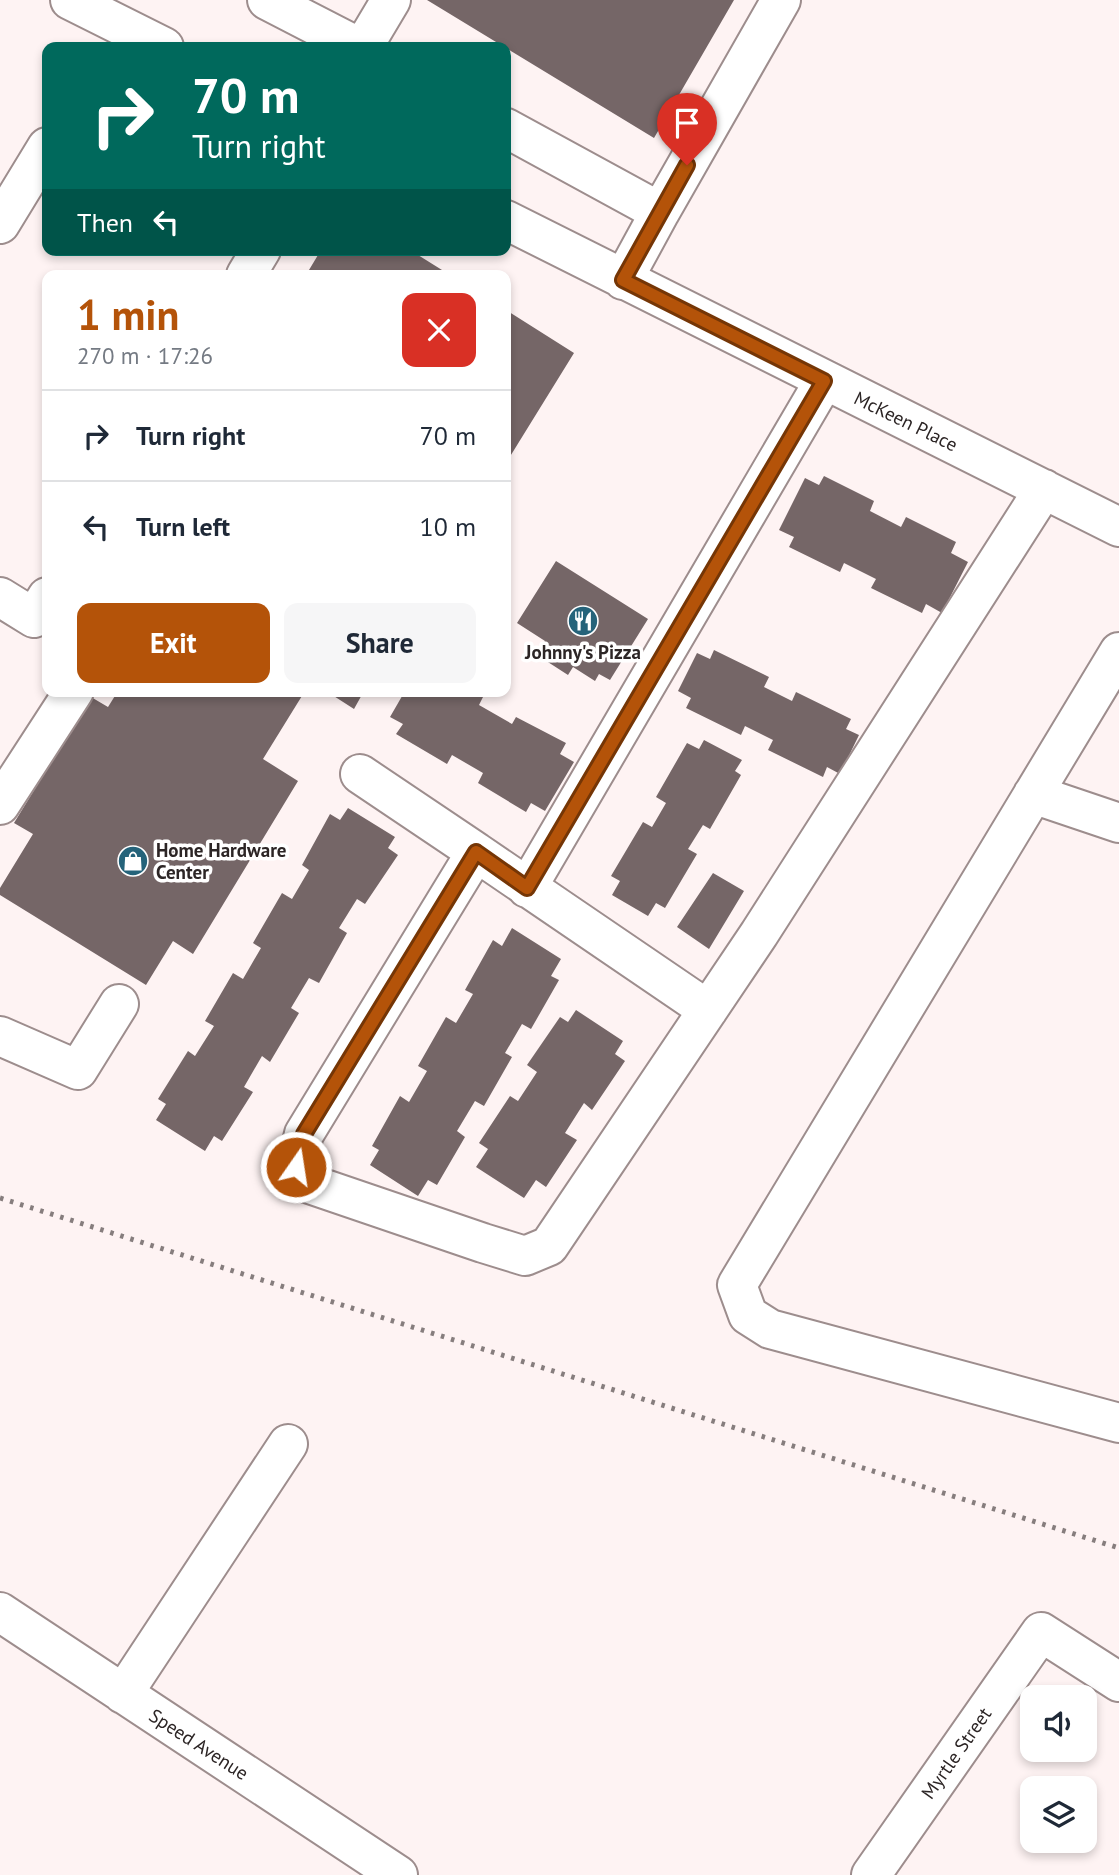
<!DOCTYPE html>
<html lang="en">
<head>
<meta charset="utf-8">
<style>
	body { margin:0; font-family:"PT Sans",sans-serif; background:#f6f6f7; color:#1f2937; height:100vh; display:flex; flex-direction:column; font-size:26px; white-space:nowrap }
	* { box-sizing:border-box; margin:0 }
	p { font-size:23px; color:#747a83 }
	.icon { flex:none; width:38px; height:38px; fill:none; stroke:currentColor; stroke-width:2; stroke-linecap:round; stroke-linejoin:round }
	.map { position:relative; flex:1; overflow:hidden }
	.side { position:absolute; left:42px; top:270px; width:469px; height:427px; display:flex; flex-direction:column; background:#fff; border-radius:14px; box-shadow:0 4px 10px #0003 }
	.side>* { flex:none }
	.hud { position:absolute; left:42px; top:42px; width:469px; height:214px; border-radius:14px; box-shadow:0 4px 10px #0003; background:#00695c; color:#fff; overflow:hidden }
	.fabs { position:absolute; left:1020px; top:1685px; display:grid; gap:14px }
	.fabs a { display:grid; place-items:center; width:77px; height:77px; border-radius:14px; background:#fff; box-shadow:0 4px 10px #0003; font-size:35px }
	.pin { position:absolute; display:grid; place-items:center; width:60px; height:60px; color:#fff; margin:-72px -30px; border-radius:50% 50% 50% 0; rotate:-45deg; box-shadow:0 0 7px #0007 }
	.pin .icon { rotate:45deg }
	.me { position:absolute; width:77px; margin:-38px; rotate:13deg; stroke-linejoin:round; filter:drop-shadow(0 0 5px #0008) }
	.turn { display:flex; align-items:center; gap:24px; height:147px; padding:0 35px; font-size:32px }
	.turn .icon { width:91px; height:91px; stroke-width:2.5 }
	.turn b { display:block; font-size:49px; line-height:60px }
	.then { display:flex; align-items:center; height:66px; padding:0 35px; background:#0003; gap:14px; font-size:26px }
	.round { display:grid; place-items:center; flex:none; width:74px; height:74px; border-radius:14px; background:#f6f6f7 }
	.head { display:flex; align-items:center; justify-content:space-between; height:119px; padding:0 35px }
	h1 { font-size:42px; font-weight:800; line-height:52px; color:#b45309 }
	.action { display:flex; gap:14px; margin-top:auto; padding:14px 35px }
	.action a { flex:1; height:80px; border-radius:14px; background:#b45309; color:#fff; font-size:28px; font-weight:800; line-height:80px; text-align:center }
	.action a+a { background:#f6f6f7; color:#1f2937 }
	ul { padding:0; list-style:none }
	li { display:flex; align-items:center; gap:21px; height:91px; padding:0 35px; border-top:2px solid #e0e1e3 }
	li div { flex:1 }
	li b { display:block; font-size:26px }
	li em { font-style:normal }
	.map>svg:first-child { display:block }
</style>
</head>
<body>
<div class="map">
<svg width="1119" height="1875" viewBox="0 0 1119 1875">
	<rect width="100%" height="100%" fill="#fef3f3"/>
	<!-- building -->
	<path fill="#756667" d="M427 0H734L654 138Z
		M321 250H410L450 275H306Z
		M506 310 574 353 506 463Z
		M824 476 874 501 870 511 901 527 906 517 956 542 951 553 968 562 942 613 926 604 922 613 871 588 876 579 844 563 840 572 789 547 794 537 779 530 805 478 819 485Z
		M556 561 648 619 610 680 599 674 595 681 573 667 568 675 537 655 545 641 517 623Z
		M714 650 769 677 764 687 792 701 796 692 851 719 846 729 859 735 840 774 827 767 823 777 768 750 773 740 745 726 741 735 686 708 691 698 678 691 697 653 710 659Z
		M118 691H305L263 759 298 781 193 954 173 941 146 985 0 895V888L33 834 14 823 91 697 108 707Z
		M326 691H364L354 709Z
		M405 691H473L483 697 479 705 512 724 516 717 566 743 560 754 574 762 545 811 531 803 526 812 478 783 483 773 452 755 447 764 396 734 403 724 390 717Z
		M704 740 742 760 735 771 741 775 710 829 703 825 688 849 697 854 665 908 656 903 648 916 612 895 620 881 611 876 643 822 652 827 666 803 656 797 687 743 699 749Z
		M348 808 395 837 388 848 398 855 365 904 357 899 339 928 347 933 319 983 309 978 291 1008 299 1013 270 1062 262 1056 244 1087 253 1092 222 1141 214 1136 205 1151 156 1120 166 1104 158 1099 188 1051 195 1056 214 1026 205 1021 233 973 243 979 261 948 253 943 282 893 292 899 309 870 302 865 330 814 340 820Z
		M713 873 744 891 709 949 677 927Z
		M512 928 561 959 551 976 559 980 531 1029 522 1024 505 1053 512 1057 484 1106 475 1101 457 1131 465 1137 437 1185 428 1180 418 1196 370 1165 379 1150 372 1146 400 1096 409 1102 427 1071 418 1066 446 1017 456 1023 473 994 465 990 493 940 502 946Z
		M576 1010 623 1041 615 1054 625 1061 592 1110 584 1103 565 1133 577 1140 546 1187 536 1180 524 1198 476 1167 488 1149 479 1143 510 1096 518 1101 537 1072 527 1065 560 1017 568 1022Z"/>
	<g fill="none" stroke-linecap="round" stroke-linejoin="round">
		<!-- minor casing -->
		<g stroke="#9d8d8d" stroke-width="42">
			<path id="minor" d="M70 0 164 47
				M267 0 358 47
				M363 47 391 0
				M506 128 660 212 781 0
				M506 220 1119 527
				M0 224 47 147
				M246 275 261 250
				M623 280 660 212
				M0 597 34 618 47 597
				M1119 652 737 1285 748 1315 770 1329 1119 1423
				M360 774 476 852
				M1033 794 1119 823
				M0 805 74 691
				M527 888 824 381
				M708 1010 476 852 304 1134 296 1167 304 1182 483 1243 525 1256 549 1246 759 934 1044 489
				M0 1036 78 1070 119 1004
				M0 1612 398 1875
				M123 1694 288 1444
				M871 1875 1041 1632 1119 1682"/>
		</g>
		<!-- minor -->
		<use href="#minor" stroke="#fff" stroke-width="38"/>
		<!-- rail -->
		<path stroke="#867d7d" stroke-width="5" stroke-dasharray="3.5 7" stroke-linecap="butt" d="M0 1198 1119 1548"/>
	</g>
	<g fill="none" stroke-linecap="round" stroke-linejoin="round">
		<!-- route casing -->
		<g stroke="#753606" stroke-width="18">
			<path id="route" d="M296 1167 304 1134 476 852 527 888 824 381 623 280 687 165"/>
		</g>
		<!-- route -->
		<use href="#route" stroke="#b45309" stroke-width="12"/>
	</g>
	<!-- icons -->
	<defs>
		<g id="restaurant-disc" transform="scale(1.575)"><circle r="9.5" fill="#25637a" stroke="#fff"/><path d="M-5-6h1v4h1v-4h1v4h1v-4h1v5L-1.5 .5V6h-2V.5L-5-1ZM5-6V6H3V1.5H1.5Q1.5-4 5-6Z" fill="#fff"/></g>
		<g id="shop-disc" transform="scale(1.575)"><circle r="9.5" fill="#25637a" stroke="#fff"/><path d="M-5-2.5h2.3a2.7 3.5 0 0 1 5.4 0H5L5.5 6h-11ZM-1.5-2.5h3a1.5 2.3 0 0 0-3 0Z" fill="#fff"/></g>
	</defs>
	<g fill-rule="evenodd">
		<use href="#restaurant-disc" x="583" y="621"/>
		<use href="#shop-disc" x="133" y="861"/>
	</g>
	<g text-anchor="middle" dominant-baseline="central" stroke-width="7" stroke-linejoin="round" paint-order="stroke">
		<!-- street labels -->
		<g font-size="19" fill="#2c2525" stroke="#fff">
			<text transform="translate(906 421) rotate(26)">McKeen Place</text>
			<text transform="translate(199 1744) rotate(33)">Speed Avenue</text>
			<text transform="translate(956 1753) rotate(-55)">Myrtle Street</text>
		</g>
		<!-- poi labels -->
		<g font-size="19" font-weight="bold" fill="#2c2525" stroke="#fff">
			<text x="583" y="652">Johnny's Pizza</text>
			<text x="156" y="850" text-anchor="start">Home Hardware<tspan x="156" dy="22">Center</tspan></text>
		</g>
	</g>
</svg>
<div class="fabs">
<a><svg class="icon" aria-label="sound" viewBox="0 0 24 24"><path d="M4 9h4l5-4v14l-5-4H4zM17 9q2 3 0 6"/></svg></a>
<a><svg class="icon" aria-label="layers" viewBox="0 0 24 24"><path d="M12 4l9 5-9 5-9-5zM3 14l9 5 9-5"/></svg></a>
</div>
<div class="pin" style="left:687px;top:165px;background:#d93025"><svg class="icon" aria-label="arrive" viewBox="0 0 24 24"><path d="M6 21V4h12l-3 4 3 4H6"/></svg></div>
<svg class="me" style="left:296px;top:1167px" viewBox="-20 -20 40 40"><circle r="17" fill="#b45309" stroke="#fff" stroke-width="3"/><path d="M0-11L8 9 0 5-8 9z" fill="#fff"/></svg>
<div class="hud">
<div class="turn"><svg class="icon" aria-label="right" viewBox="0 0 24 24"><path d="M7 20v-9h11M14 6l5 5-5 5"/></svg><div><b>70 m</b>Turn right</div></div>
<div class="then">Then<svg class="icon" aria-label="left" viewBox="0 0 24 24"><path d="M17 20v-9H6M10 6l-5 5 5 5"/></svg></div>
</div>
<section class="side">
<div class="head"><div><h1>1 min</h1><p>270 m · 17:26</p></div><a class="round" style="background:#d93025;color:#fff"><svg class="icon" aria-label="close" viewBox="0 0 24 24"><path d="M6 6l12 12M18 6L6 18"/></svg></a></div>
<ul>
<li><svg class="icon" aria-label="right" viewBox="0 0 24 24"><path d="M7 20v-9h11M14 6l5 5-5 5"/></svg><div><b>Turn right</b></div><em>70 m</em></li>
<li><svg class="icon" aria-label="left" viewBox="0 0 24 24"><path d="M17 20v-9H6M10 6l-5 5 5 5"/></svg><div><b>Turn left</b></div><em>10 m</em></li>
</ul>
<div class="action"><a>Exit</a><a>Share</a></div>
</section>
</div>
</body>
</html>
